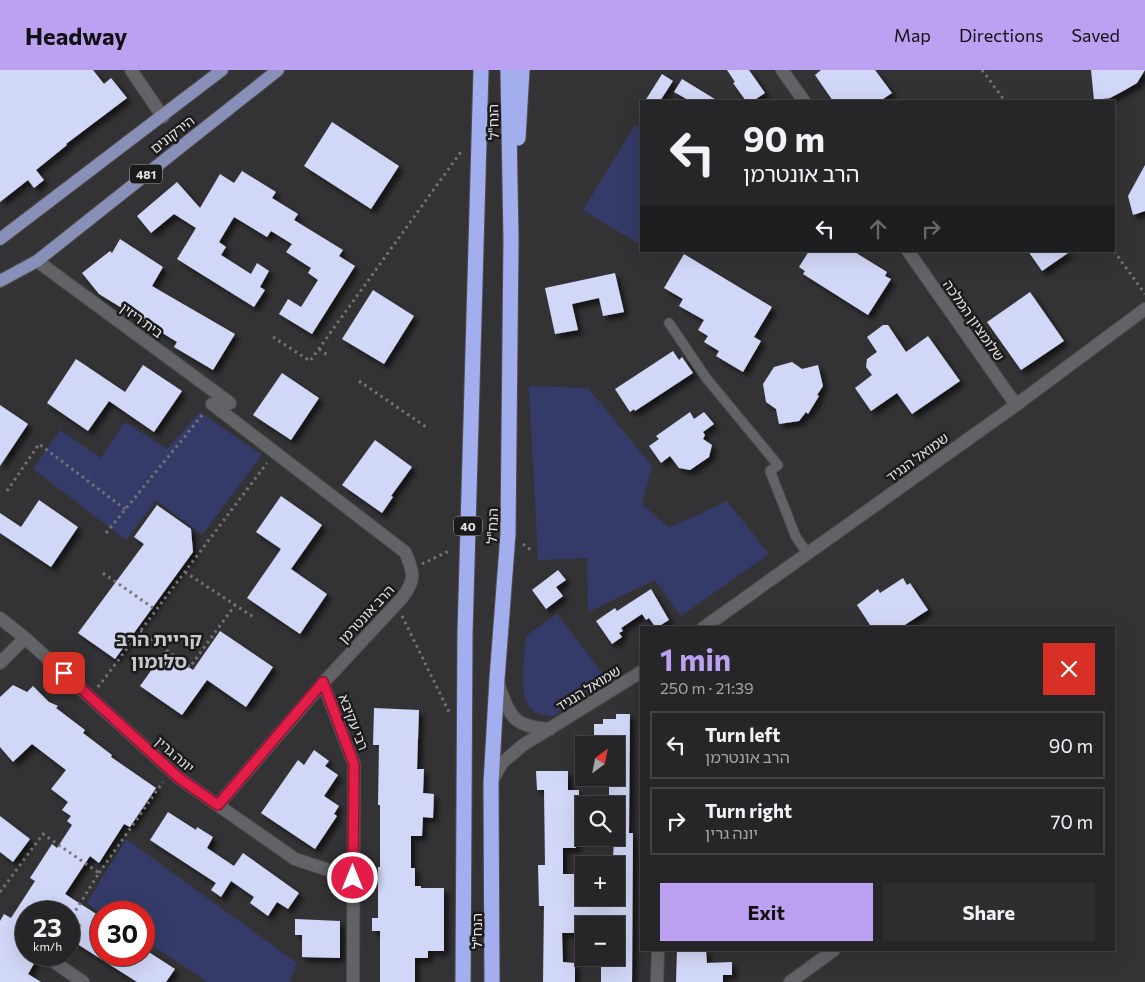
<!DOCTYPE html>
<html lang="en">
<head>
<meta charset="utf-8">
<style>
	body { margin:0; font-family:Commissioner,"Noto Sans Hebrew",sans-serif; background:#2e2e30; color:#f1f3f6; height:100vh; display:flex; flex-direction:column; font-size:19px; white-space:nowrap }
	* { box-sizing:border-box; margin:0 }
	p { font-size:16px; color:#a4a5a8 }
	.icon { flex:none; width:28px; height:28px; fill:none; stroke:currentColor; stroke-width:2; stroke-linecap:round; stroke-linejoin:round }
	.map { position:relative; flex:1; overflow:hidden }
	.side { position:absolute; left:640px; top:556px; width:475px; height:325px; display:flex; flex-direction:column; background:#262628; border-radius:0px; box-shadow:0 5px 20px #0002,0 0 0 1px #424345 }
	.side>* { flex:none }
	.top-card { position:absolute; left:640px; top:30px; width:475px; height:152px; border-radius:0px; box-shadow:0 5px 20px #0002,0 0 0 1px #424345; background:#262628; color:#f1f3f6; overflow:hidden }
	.needle { width:32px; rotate:32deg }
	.controls { position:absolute; left:575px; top:666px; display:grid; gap:10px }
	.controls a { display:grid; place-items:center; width:50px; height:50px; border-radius:0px; background:#262628; box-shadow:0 5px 20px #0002,0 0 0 1px #424345; font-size:25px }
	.speed { position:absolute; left:15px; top:831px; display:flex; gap:10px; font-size:25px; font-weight:700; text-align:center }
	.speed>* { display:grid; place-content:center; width:65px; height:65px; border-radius:50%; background:#262628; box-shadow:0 5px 20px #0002,0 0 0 1px #424345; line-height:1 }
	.speed small { font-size:12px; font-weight:400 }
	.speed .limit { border:8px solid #d22; background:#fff; color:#111 }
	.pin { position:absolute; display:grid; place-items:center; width:42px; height:42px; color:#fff; margin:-21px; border-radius:10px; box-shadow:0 2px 8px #0006 }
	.me { position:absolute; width:55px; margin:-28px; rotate:0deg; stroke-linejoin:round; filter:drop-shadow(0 0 4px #0008) }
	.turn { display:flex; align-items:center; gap:18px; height:105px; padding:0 20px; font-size:22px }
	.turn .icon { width:65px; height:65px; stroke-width:2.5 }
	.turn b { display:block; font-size:35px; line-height:42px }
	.lanes { display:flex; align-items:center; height:48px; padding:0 20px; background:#0003; justify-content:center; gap:25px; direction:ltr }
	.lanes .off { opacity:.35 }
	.round { display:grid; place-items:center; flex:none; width:52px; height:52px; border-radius:0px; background:#2e2e30 }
	.headline { display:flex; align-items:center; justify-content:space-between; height:85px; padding:0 20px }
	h1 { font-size:30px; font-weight:700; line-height:38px; color:#bca0f2 }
	.action { display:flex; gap:10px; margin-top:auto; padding:10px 20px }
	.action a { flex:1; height:58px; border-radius:0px; background:#bca0f2; color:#111; font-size:20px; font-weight:700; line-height:58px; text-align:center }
	.action a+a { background:#2e2e30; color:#f1f3f6 }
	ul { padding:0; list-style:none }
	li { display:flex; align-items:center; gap:15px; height:68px; margin:0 10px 8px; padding:0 10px; border:2px solid #424345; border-radius:0px }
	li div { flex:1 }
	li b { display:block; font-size:19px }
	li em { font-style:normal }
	header { display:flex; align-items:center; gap:30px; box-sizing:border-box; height:70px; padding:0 25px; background:#bca0f2; color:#111 }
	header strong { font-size:24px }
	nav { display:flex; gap:28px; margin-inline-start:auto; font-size:18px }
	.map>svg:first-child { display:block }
</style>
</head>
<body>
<header>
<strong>Headway</strong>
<nav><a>Map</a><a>Directions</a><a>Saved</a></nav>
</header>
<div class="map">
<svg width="1145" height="912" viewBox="0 0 1145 912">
	<defs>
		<filter id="shadow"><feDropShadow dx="4.5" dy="4.5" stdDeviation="2.5" flood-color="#0009"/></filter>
	</defs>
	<rect width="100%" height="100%" fill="#333336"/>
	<!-- green -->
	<path fill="#343b68" d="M635 55 641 58V175L583 140Z
		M529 316 588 318 652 396 642 434 669 458 727 431 769 484 681 546 655 510 588 542 587 488 538 490Z
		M200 342 262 385 202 465 156 430 126 470 33 399 60 360 101 388 125 352 167 379Z
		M557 544 606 608 554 646C548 646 540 645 535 642 516 631 525 585 526 566Z
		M126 769 297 893 290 912H208L144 870V842L101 843 87 833Z"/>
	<!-- building -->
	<path fill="#d1d7f6" filter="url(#shadow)" d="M0 0H93L104 14 111 8 127 28 66 74 67 75 36 100 44 110 34 118 28 110 0 132Z
		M727 0H749L765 23 753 31H746L733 13 735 12Z
		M821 0H875L892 23 880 31H833L815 5Z
		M1091 0H1145L1137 13 1125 20 1110 28 1094 30Z
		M662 4 673 11 660 31H645Z
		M682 9 718 31H690L674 22Z
		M332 52 399 96 371 139 304 96Z
		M1145 95V141L1133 145 1128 126Z
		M242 101 276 122 272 128 298 144 294 150 343 180 339 186 355 196 312 264 279 244 288 229 301 237 318 210 308 203 311 198 286 182 292 174 271 161 267 167 234 147 219 172 226 177 221 185 251 204 257 193 269 201 260 217 265 220 254 237 177 189 196 158 174 144 151 163 137 146 177 112 200 138 220 104 234 113Z
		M120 169 163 197 152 216 235 264 213 300 174 277 177 272 99 224 82 203 110 181 112 183Z
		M809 181H853L887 202 885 206 891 209 868 245 803 204 805 201 799 197Z
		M1028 181H1071L1042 201Z
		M684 184 772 237 754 267 761 271 743 302 716 286 719 281 704 272 708 266 698 260 704 250 679 236 683 229 664 218Z
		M615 203 624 242 603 246 599 228 572 234 578 260 555 264 545 218Z
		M373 220 414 246 384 294 342 269Z
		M1030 222 1064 271 1021 300 987 252Z
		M883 255H888L906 282 928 266 960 311 912 344 897 323 871 341 855 318 872 305 866 297 867 289 877 282 867 267Z
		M673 281 679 290 682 287 693 303 635 341 634 339 630 342 615 319Z
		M76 289 125 322 143 295 182 321 154 362 109 331 88 361 47 333Z
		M792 292 802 299 818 295 823 316 817 325 819 326 808 344 806 342 799 351 779 354 776 339 766 332 763 314 774 297Z
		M282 303 319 328 291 370 253 345Z
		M0 335 28 354 0 396Z
		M690 342 694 349 704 342 714 354 703 362 705 365 703 369 712 375 709 387 690 400 679 398 670 386 661 393 649 376 659 369 656 366Z
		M375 370 412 397 391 426 393 427 382 443 342 415Z
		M281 426 322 455 291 499 327 524 300 564 247 528 281 479 256 462Z
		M39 430 78 457 51 497 0 463V443L21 457Z
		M157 435 191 459 193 482 115 589 78 563 144 474 134 467Z
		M558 500 566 510 556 517 563 526 546 539 532 520Z
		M903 508 907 515 910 513 928 540 900 558H872L857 535 878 519 880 523Z
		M651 519 669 550 656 558 649 548 646 550 642 544 621 558 623 561 619 563 622 567 612 574 596 551 615 538 617 541Z
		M220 561 273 597 246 637 207 610 182 645 140 616 165 581 193 600Z
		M13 615 27 622 33 616 49 632 58 636 56 638 85 660 83 663 112 685 111 687 156 718 130 757 124 754 99 793 90 786 65 824 101 847V885H144V879L175 899 166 912H137L71 870 81 855 69 847V842H26V885H39L28 904 41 912H0V851L4 844 11 848 35 811 30 808 52 774 57 778 72 755 67 751 71 746 62 740 68 732 51 719 66 700 32 674 13 692 0 677V627Z
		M374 638 419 640 417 699H424L423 723 434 724 433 748 423 747 422 766H411V798H415V816H421V818H444V881H428V888H415V912H380V861H372V848H378V797H380V735H378L379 675H373Z
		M616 644H630L629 763H633L632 912H601V889H616V855H576V863H562L563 892 575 893V912H543L544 836H539L538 795H545L544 720H537L536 701H568V720H579V745H576V778H563V804H584V828H616V789L613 788 614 768H616V735H609V708H616V675L594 674V654H603V649H616Z
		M314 680 329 691 325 696 338 705 324 726 339 736 334 744 337 746 315 779 261 743 298 690 304 695Z
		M168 742 196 760 197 757 213 767 207 778 234 796 243 783 299 823 288 839 277 832 268 846 250 833 254 827 231 811 221 827 211 820 216 813 150 770Z
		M0 746 30 769 13 792 0 782Z
		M295 849 340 851V888L302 887V865H295Z
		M677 880H706L707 893 732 892V905H723V912H676Z"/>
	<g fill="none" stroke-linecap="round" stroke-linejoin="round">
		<!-- lane casing -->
		<g stroke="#4f4f51" stroke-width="11">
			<path id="lane" d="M669 253 707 309 778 395 770 401 796 467 808 484"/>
		</g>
		<!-- street casing -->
		<g stroke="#4f4f51" stroke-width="14">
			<path id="street" d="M131 0 163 47
				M782 0 804 31
				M908 181 1016 335
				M37 191 230 333
				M212 334 405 482C414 502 416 510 402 528L323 613 218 735
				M0 548 25 568 179 708 295 789 353 808
				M703 558 1016 335 1145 239
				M0 593 25 568
				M323 613 354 694 353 912
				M498 613C510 646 512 657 550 659
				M492 711 502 693 523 675 641 602
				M47 887 83 912
				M657 912 658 880
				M790 912 834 880"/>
		</g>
		<!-- primary casing -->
		<g stroke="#4f4f51" stroke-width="14">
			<path id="primary" d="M0 169 222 0
				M0 211 37 191 278 0"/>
		</g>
		<!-- highway casing -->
		<g stroke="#4f4f51" stroke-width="17">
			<path id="highway" d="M518 68 522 0
				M463 912 465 563 481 0
				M492 912 491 713 497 609 508 464 511 170 508 0"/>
		</g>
		<!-- path -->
		<path stroke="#747476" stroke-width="3" stroke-dasharray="2.5 4" stroke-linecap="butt" d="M982 0 1005 31
			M1114 181 1145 224
			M273 267 310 291 463 79
			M319 279 329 286
			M359 311 426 357
			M7 421 39 374 125 439
			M106 463 203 344
			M523 474 532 481
			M422 494 451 480
			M185 502 255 548
			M103 503 156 540
			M402 546 449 642
			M140 561 190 597 235 535
			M98 617 267 393
			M99 803 163 712
			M0 822 43 764 99 803 69 851"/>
		<!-- lane -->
		<use href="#lane" stroke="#626366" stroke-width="9"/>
		<!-- street -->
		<use href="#street" stroke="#626366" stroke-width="12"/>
		<!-- primary -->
		<use href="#primary" stroke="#8890b8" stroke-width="12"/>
		<!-- highway -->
		<use href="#highway" stroke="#a2aeee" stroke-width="15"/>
	</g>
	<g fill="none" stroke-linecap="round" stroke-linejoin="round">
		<!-- route casing -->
		<g stroke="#92132f" stroke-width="12">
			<path id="route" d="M64 603 179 708 218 735 323 612 354 694 353 808"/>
		</g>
		<!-- route -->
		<use href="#route" stroke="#e11d48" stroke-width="9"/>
	</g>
	<g text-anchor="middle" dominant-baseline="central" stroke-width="5" stroke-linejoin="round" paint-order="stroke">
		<!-- shield labels -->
		<g fill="#1b1b1c" stroke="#a8a8a9" stroke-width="1">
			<rect x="130" y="94.5" width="32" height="19" rx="4"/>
			<rect x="454" y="446.5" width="28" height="19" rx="4"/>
		</g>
		<g font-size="12" font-weight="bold" fill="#e4e4e6">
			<text x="146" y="104">481</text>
			<text x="468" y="456">40</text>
		</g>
		<!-- street labels -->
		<g font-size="14" fill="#e4e4e6" stroke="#1b1b1c">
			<text transform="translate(493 52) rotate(-91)">הנח"ל</text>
			<text transform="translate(172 64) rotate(-38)">הירקונים</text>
			<text transform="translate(142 250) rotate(36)">בית ריזין</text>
			<text transform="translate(974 250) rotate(55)">שלומציון המלכה</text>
			<text transform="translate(917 387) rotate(-36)">שמואל הנגיד</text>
			<text transform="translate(492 456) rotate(-88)">הנח"ל</text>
			<text transform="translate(366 544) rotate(-47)">הרב אונטרמן</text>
			<text transform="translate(588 618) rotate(-32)">שמואל הנגיד</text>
			<text transform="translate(354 652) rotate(69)">רבי עקיבא</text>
			<text transform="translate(175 684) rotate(41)">יונה גרין</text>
			<text transform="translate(476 861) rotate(-90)">הנח"ל</text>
		</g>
		<!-- district labels -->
		<g font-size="19" font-weight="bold" fill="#c8c9cc" stroke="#1b1b1c">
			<text x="159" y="568">קריית הרב<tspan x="159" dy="22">סלומון</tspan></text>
		</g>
	</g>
</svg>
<div class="controls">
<a><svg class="needle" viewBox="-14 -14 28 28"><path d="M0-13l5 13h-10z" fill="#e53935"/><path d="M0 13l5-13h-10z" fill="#a4a5a8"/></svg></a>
<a><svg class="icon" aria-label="search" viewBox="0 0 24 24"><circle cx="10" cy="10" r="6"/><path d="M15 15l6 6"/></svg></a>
<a>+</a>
<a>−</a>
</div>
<div class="speed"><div>23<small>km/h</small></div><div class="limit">30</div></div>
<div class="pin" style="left:64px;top:603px;background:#d93025"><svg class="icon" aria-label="arrive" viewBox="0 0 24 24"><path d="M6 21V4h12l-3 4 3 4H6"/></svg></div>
<svg class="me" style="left:353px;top:808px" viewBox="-20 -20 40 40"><circle r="17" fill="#e11d48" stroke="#fff" stroke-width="3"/><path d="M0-11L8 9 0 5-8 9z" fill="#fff"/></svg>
<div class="top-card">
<div class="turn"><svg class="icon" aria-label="left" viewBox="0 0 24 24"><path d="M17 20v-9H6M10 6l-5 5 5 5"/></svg><div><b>90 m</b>הרב אונטרמן</div></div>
<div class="lanes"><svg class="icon" aria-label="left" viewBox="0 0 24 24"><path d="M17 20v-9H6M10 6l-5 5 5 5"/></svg><svg class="icon off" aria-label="ahead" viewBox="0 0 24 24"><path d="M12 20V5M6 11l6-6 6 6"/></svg><svg class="icon off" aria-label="right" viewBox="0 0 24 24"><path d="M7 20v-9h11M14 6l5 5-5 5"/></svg></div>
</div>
<section class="side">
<div class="headline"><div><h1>1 min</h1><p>250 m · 21:39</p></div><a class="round" style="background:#d93025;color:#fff"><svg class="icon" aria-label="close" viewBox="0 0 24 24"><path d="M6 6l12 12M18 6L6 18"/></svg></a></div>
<ul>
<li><svg class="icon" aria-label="left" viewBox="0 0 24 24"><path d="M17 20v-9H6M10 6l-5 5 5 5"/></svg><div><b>Turn left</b><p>הרב אונטרמן</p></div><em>90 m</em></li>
<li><svg class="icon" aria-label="right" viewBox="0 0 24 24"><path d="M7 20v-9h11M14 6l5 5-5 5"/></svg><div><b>Turn right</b><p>יונה גרין</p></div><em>70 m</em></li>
</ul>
<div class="action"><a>Exit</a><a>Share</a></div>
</section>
</div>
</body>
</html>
